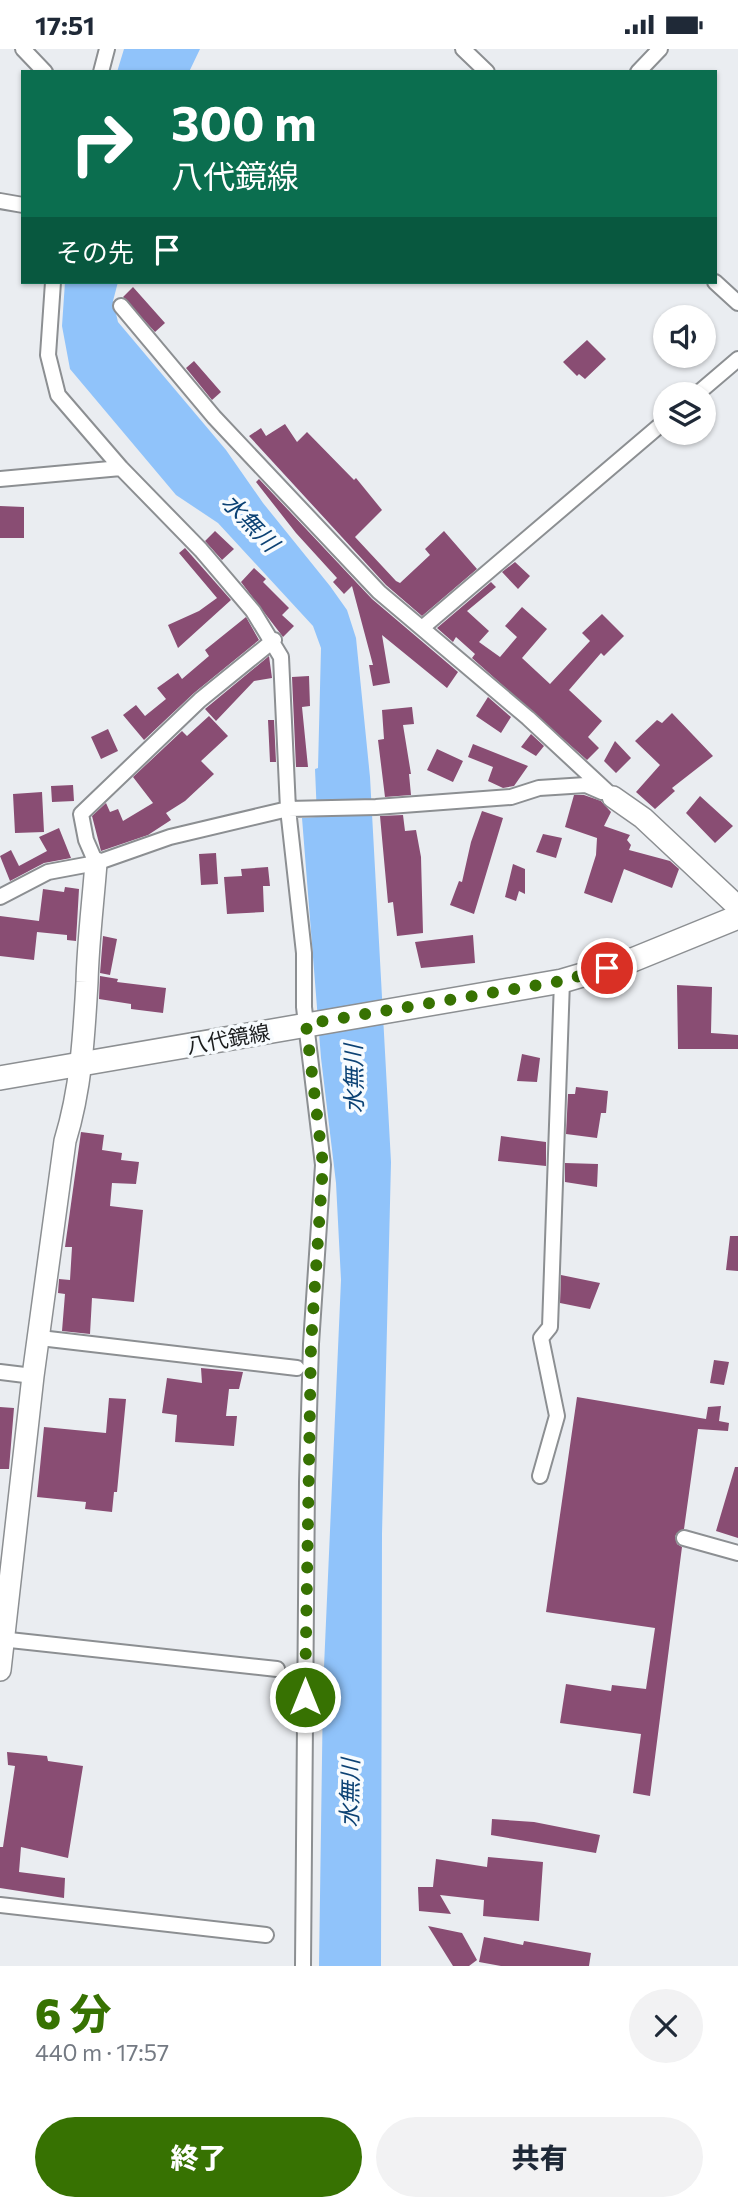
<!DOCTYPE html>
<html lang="ja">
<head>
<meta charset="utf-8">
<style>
	body { margin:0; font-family:Commissioner,"Noto Sans JP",sans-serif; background:#f2f2f3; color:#1f2937; height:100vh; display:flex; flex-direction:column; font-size:26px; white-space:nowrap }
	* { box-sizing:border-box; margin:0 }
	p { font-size:23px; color:#747a83 }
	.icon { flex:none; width:38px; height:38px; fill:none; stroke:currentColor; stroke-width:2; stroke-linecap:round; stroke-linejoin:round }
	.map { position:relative; height:1917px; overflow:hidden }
	.drawer { display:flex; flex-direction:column; background:#fff; flex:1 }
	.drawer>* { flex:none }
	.guide { position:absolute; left:21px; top:21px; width:696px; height:214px; border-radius:0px; box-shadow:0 2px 5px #0004; background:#0b6e4f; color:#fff; overflow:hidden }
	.controls { position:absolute; left:653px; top:256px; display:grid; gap:14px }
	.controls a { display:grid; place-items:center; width:63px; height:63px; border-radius:50%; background:#fff; box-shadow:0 2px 5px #0004; font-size:35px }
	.pin { position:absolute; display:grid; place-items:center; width:60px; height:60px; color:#fff; margin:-30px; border:4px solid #fff; border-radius:50%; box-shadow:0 2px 7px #0007 }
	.me { position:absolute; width:77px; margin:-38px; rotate:0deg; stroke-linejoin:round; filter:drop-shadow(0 0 5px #0008) }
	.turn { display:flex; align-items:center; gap:24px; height:147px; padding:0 35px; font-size:32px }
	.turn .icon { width:91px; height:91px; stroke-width:2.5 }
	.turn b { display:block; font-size:49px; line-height:60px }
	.then { display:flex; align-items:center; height:66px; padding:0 35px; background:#0003; gap:14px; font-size:26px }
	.round { display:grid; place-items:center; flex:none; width:74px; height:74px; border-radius:37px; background:#f2f2f3 }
	.head { display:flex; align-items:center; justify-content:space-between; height:119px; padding:0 35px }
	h1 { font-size:42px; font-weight:800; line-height:52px; color:#377202 }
	.cta { display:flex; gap:14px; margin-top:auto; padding:14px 35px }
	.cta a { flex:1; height:80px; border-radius:42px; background:#377202; color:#fff; font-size:28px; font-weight:800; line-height:80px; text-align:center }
	.cta a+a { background:#f2f2f3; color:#1f2937 }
	.status { display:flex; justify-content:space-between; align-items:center; height:49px; padding:0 35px; background:#fff; direction:ltr }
	.status svg { height:19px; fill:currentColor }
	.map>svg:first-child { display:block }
</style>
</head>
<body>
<div class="status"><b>17:51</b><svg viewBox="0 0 49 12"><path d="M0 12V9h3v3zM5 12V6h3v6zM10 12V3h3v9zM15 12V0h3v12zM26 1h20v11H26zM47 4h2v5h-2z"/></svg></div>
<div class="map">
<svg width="738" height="1917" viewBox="0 0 738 1917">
	<rect width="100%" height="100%" fill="#eaedf1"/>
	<!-- water -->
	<path fill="#90c3fa" d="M124 0H200L189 23H117Z
		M65 233H118L113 252 118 273 226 401 263 454 330 537 347 561 356 589 370 728 391 1113 382 1485 381 1917H319L323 1641 341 1231 336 1134 321 1009 302 769 317 768 315 720 318 719 321 599 313 577 218 474 176 446 70 320 62 277Z"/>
	<!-- building -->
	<path fill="#894d73" d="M133 238 165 274 155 283 123 248Z
		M587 291 606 310 585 330 579 325 577 327 563 313Z
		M194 312 221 343 212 351 186 319Z
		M285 375 297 393 307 383 354 431 356 429 382 461 355 488 396 532 400 534 430 506 425 500 444 482 477 520 422 567 386 536 249 387 261 379 266 387Z
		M259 430 372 550 458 623 447 639 382 586 390 634 373 637 369 616H373L352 537 344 545 333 533 337 529 296 484 256 433Z
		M0 457 24 458V489H0Z
		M215 482 234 500 222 511 205 492Z
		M185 499 231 551 178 599 168 576 199 562 217 549 179 504Z
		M515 513 530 527 518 540 502 523Z
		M254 519 266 530 263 533 289 559 282 566 294 577 283 588 241 533Z
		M491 533 496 538 467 562 489 582 479 593 500 608 517 588 505 577 522 558 547 580 522 609 550 635 590 592 582 584 602 565 624 587 604 607 601 604 569 641 602 672 588 688 599 699 587 711 472 609 475 605 456 588 453 593 437 579Z
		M246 568 259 591 194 644 144 691 123 666 136 656 145 667 166 650 157 639 178 624 182 630 209 607 205 601Z
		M269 607 272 629 254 632 216 672 205 660Z
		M309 627 310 657 302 658 308 718H296L292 628Z
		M488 648 511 668 501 684 476 667Z
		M412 658 414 675 403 676 411 725H409L411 746 385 748 378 691 384 690 382 661Z
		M672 664 713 707 672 739 675 742 655 760 636 743 660 716 635 692 657 671 662 674Z
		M209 667 228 687 201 712 214 725 185 752 166 764 171 771 148 786 101 802 92 767 106 754 110 763 118 760 123 772 153 754 133 728 182 682 187 687Z
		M268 671H274L276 713H270Z
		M108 680 118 702 101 710 91 688Z
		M531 685 544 697 536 707 521 698Z
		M615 692 631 709 616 724 604 712Z
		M473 695 528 717 514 737 503 739 488 732 493 718 468 708Z
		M437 700 463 712 453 733 427 721Z
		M73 736 74 752 52 753 51 737Z
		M42 743 44 783 15 784 13 745Z
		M574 746H584L601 752 611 763 604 777 630 786 627 791 631 796 629 801 670 812 679 820 672 839 624 820 612 854 584 844 596 806 597 789 565 778Z
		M700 747 733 777 715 794 686 764Z
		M482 762 503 769 474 865 450 856 459 832 462 833 471 793Z
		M403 766 405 782 416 781 421 808 423 884 397 887 393 853 388 854 380 767Z
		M59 779 71 809 44 814 10 832 0 807 11 801 19 817 47 802 39 788Z
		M543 785 562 789 556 809 536 803Z
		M216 804 218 835 201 836 199 805Z
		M513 815 525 820V845L519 842 516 852 505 848Z
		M268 818 270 837H263L264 863 227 865 224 828 242 827 241 820Z
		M65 838 79 840 76 892 67 891V886L37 883 34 911 0 907V867L39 872 43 840 64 843Z
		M473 886 475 914 421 919 415 893Z
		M103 887 117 890 110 926 100 924Z
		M100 927 118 930 117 933 166 939 163 964 131 960V955L99 950Z
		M677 936 712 938 711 984 738 986V1000H678Z
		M522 1005 540 1009 537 1033 517 1032Z
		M576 1038 608 1042 606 1064H601L597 1089 566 1085 568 1045H575Z
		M81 1083 104 1086 102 1101 122 1104 121 1111 139 1113 136 1135 112 1134 110 1157 143 1161 134 1253 92 1249 90 1285 62 1282 65 1245 58 1244 59 1230 70 1231 72 1198H65Z
		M501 1087 546 1093V1117L498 1112Z
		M565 1114 598 1115 597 1138 565 1133Z
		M730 1187H738V1222L726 1221Z
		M561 1226 600 1234 590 1260 560 1254Z
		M714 1311 729 1313 724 1336 710 1334Z
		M201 1319 243 1323 239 1340H229L226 1367H237L234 1397 175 1393 177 1366 162 1364 167 1329 202 1334Z
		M577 1348 706 1370 708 1358 721 1357 719 1372 729 1374 728 1382 698 1380 684 1480 675 1487 677 1495 682 1498 650 1747 633 1744 641 1685 560 1674 566 1635 611 1642 612 1636 646 1640 655 1579 546 1563Z
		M109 1349 126 1350 117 1443H114L112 1463 85 1460 86 1453 37 1448 44 1378 106 1384Z
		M0 1358 14 1359 9 1420H0Z
		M735 1418H738V1489L716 1482Z
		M7 1703 47 1707 48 1712 83 1717 68 1809 21 1798 19 1823 65 1829 64 1849 0 1839V1798H3L15 1717 8 1716Z
		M492 1770 534 1773 600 1786 596 1804 491 1786Z
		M488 1808 543 1813 539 1872 483 1867 484 1851 440 1846 451 1865 419 1862 418 1838H433L436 1810 487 1818Z
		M428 1877 462 1884 477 1911 469 1917H453Z
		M484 1888 523 1896 524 1892 591 1904 589 1917H501L479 1913Z"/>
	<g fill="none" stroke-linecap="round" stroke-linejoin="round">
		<!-- street casing -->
		<g stroke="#8c8f92" stroke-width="18">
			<path id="street" d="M23 0 45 23
				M463 0 487 23
				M101 23 107 0
				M638 23 660 0
				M0 152 23 156
				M53 233 48 306 58 346 121 419 201 501 253 562 281 608 288 760 304 904V958L323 1116 311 1295 307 1433 303 1917
				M715 233 738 254
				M121 257 214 368 379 543 528 669 613 748
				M697 345 738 310
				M0 430 121 419
				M422 579 665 372
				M96 814 86 791 81 765 200 651 274 591
				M0 848 48 823 96 814 170 788 288 760 376 758 511 748 539 739 586 736 602 743
				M40 1289 297 1319
				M0 1323 33 1327
				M540 1427 557 1367 541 1289 550 1278 562 932
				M684 1489 738 1504
				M0 1590 277 1620
				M0 1856 266 1886"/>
		</g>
		<!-- secondary casing -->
		<g stroke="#8c8f92" stroke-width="24">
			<path id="secondary" d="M613 748 643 769 738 858
				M0 1621 33 1327 65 1092C81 1040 84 987 87 933 88 893 93 854 96 814"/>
		</g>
		<!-- primary casing -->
		<g stroke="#8c8f92" stroke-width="26">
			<path id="primary" d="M0 1029 562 932 630 912 738 868"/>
		</g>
		<!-- street -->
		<use href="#street" stroke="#fff" stroke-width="14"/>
		<!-- secondary -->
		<use href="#secondary" stroke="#fff" stroke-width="21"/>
		<!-- primary -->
		<use href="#primary" stroke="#fff" stroke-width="23"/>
	</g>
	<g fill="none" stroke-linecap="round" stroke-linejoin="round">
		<!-- route -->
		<path stroke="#377202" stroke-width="12" stroke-dasharray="0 21.6" d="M305 1648 311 1295 323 1116 306 975 562 932 607 919"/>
	</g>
	<g text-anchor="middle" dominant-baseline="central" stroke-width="7" stroke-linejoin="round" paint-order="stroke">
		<!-- street labels -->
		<g font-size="21" fill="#1a1c1d" stroke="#f7fbfe">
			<text transform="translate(228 989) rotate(-10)">八代鏡線</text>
		</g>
		<!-- water labels -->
		<g font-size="23" font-style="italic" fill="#0c4274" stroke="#f7fbfe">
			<text transform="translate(251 473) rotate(46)">水無川</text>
			<text transform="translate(353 1030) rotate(-91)">水無川</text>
			<text transform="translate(349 1744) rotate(-89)">水無川</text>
		</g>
	</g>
</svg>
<div class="controls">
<a><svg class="icon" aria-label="sound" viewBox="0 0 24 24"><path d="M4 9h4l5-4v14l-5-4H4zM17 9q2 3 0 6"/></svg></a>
<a><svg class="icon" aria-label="layers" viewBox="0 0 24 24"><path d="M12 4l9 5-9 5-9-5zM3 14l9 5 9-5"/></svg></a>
</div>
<div class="pin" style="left:607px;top:919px;background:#d93025"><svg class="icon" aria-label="arrive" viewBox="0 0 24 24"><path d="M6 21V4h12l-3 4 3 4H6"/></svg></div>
<svg class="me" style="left:305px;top:1648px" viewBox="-20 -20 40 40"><circle r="17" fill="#377202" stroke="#fff" stroke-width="3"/><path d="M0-11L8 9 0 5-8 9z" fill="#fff"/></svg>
<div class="guide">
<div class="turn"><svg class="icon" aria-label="right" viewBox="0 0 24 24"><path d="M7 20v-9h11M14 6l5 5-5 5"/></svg><div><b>300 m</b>八代鏡線</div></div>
<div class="then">その先<svg class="icon" aria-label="arrive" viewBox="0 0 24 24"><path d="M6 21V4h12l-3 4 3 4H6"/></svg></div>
</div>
</div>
<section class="drawer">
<div class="head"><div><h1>6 分</h1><p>440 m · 17:57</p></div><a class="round"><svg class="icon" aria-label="close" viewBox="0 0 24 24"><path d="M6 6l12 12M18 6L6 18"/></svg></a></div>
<div class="cta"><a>終了</a><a>共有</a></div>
</section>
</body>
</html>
